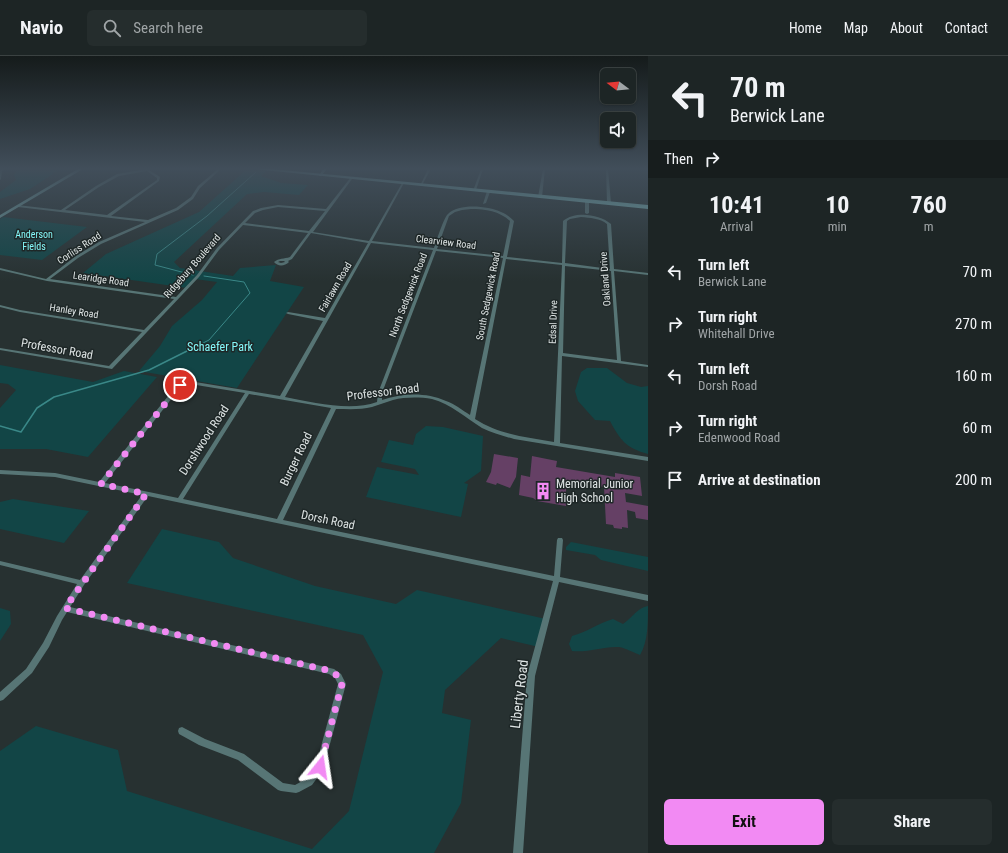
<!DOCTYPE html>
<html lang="en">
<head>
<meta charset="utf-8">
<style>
	body { margin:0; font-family:"Roboto Condensed",sans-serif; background:#252d2d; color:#f1f3f6; height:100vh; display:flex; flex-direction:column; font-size:15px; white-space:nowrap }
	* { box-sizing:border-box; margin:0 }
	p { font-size:13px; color:#a0a5a7 }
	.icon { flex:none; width:22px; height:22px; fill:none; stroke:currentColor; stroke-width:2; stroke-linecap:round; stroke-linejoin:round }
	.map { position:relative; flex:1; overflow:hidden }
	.side { display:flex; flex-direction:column; background:#1d2525; width:360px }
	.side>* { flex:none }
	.banner { background:#1d2525; color:#f1f3f6; overflow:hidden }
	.needle { width:26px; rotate:286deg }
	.tools { position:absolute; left:600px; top:12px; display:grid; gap:8px }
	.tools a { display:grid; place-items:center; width:36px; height:36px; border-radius:6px; background:#1d2525; box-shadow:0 1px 3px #0004,0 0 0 1px #3b4242; font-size:20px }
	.pin { position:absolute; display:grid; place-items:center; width:34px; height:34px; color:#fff; margin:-17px; border:2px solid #fff; border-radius:50%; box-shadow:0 1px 4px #0007 }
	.me { position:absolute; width:44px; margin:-22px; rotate:15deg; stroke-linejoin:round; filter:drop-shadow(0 0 3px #0008) }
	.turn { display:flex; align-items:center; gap:14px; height:84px; padding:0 16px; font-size:18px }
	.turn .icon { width:52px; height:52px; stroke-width:2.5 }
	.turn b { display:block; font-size:28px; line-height:34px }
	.then { display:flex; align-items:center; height:38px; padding:0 16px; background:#0003; gap:8px; font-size:15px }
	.eta { display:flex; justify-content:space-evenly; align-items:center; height:68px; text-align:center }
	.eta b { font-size:24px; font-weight:700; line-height:28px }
	.action { display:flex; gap:8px; margin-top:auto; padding:8px 16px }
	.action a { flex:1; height:46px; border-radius:6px; background:#f28af3; color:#111; font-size:16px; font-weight:700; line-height:46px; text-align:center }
	.action a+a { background:#252d2d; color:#f1f3f6 }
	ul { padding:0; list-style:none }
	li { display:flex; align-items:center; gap:12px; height:52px; padding:0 16px }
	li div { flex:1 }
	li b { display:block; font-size:15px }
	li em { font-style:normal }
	header { display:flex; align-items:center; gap:24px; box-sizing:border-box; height:56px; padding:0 20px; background:#1d2525; border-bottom:1px solid #3b4242 }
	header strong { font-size:19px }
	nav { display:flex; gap:22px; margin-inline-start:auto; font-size:14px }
	.search { width:280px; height:36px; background:#252d2d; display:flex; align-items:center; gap:10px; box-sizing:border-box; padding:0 14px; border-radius:6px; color:#a0a5a7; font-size:15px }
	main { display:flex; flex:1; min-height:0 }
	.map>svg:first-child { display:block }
</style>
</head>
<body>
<header>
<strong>Navio</strong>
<div class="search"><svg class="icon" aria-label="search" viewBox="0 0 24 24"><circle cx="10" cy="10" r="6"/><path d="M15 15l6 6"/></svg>Search here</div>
<nav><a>Home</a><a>Map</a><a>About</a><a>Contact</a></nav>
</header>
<main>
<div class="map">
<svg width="648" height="797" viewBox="0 0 648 797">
	<rect width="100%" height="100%" fill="#273131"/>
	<!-- green -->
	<path fill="#124546" d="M21 113H64L52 117 53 118 30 133 0 143V136L16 124 14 119 17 114Z
		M247 113H285L283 116 267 114 261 120 281 127 308 129 299 139 264 136 247 138 174 206 180 212 233 220 240 212 276 209 270 225 304 231 237 332 139 315 160 290 172 270 202 244 217 226 195 223 187 232 83 217 106 198 199 156Z
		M3 161 87 171 42 204 0 199V163Z
		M0 309 93 326 124 315 157 321 88 401 46 393H0V352L16 334 8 328 0 327Z
		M587 312H607L627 327 641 331 648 330V398C626 392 620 384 610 365L595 364 578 345 575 335 581 316Z
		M426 370 443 371 483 380 481 415 464 427 468 428 461 461 366 441 377 411 419 419 415 413 381 406 389 384 413 389 416 378Z
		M13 443 89 455 64 487 0 473V446Z
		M162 473 219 486 233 502 315 530 396 548 417 534 546 563 539 591 501 582 445 634 442 657 471 664 461 747 434 797H0V695L36 670 118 694 127 735 312 793 349 755 383 616 363 579 127 527Z
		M571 486 648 501V515L601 504 595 499 566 494V491Z
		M648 550C648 566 648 586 640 599 634 597 626 592 619 591 603 590 588 597 572 595L569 588 572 580C587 576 599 567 613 563L623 568C632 562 637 552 648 550Z
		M0 552 10 555 11 568 0 585Z"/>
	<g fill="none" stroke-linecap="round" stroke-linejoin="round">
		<!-- stream-far1 -->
		<path stroke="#3a8888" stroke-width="1" d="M193 219 155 209 157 198 207 160 256 116
			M185 296 209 284 250 237 244 226 204 220"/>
		<!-- stream -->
		<path stroke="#3a8888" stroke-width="1.5" d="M0 370 21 376 37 352 54 341 149 314 187 295"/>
	</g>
	<!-- building -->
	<path fill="#654065" d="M494 398 518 402 516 421 510 432 497 427 496 429 486 426 491 416Z
		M532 400 557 405 556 411 615 421V417L640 421 642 440 625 437 626 446 648 450V464L636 462 635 456 627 454 628 472 622 471V473L614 472 613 469 606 468 604 431 566 424V450L537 445 533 442 519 439 521 419 530 421Z"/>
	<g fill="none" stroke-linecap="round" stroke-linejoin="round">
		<!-- street -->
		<path fill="#577575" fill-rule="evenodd" d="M2 113H5L2 115 1 123 0 124V114Z
			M146 113H150L149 114 160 121 159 125 111 160 148 164 176 152 191 141 198 130 218 113H221L200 132 193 143 178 154 101 188 78 202 50 223 176 241 197 219 217 192 253 155 261 152 278 149 326 153 351 121 352 122V123L313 176 369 185 402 127 403 126 404 127 372 185 434 192C436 186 444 161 448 158 459 147 488 150 501 156 506 158 510 161 514 165L507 201 562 207 563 165C575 155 599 158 611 168L614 213 648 217V219L614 215 621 305 648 309V311L562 300 560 387 648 401V405L514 383C503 380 492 377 482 372 466 362 451 348 432 343 419 341 405 341 393 344 386 346 379 349 372 351 361 354 348 353 336 353L283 464 554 520 557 484 558 482H562L563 484 560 521 648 539V545L559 526 535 620 523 797H513L527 620 553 525 148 440 84 529 70 551 334 613 341 618 346 628 323 714 312 729 299 736 296 737 281 735 278 734 238 704 199 689 179 678 178 675 179 672 182 671 205 683 244 698 283 727 295 729 306 723 316 709 338 628 335 622 329 618 67 556 62 564 49 591 32 617 3 644 0 645V636L26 613 43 587 57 560 77 528 0 509V505L80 524 142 439 55 421 0 418V414L55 417 99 426 181 324H183L280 340 323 265 288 258 286 257 288 256 325 262 368 187 311 177 292 203 288 205 289 206C285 210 278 211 274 206 279 202 284 203 290 201L308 177 243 169 219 194 199 221 112 313 0 294V292L109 310 142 276 20 256 0 251V249L20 254 144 274 174 243 47 225 0 214V212L46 223 76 200 99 186 145 166 18 151H17V149L61 154 96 130 117 118ZM147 115 157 122V124L107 159 65 154 99 131 119 120ZM278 151 325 155 309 175 245 167 255 157 263 154ZM471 153C486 153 499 155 510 165L503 200 437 193 449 160 455 156 462 154ZM581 161C590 162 600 162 607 168L610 213 565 207 567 165 570 163ZM371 187 433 194 378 337 377 346C350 356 312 346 285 341ZM436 195 503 202 470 359C462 354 455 348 446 345 426 336 402 337 382 344V337ZM506 203 562 209 554 386C526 381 500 379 475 363ZM280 205H284L285 206 281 207 278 206ZM565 210 611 215 617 304 563 297ZM184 327 245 337 178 442 105 427ZM249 338 331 352 277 463 183 443Z
			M428 113H431L422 129 420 130Z
			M481 113H483L476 134 473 135Z
			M543 113H545L542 141 540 142 538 141Z
			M606 113H608L611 147 609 148 607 147Z
			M487 135 490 136 486 147 483 148Z
			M587 144 589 145V157L587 158 585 157V145Z"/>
		<!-- secondary -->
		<path fill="#6c9c9c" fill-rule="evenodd" d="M78 113H83L0 162V159Z
			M323 113H327L321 120H319Z"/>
		<!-- primary -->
		<path fill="#7cbabb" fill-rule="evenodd" d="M254 113H272L648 149V153Z"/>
	</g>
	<!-- sky -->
	<linearGradient id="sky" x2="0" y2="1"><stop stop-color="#151b1b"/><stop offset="0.5" stop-color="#414e5a"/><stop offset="1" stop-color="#414e5a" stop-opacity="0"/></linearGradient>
	<rect width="648" height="225" fill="url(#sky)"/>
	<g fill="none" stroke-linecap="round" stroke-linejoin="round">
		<!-- route -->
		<path stroke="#f28af3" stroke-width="7" stroke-dasharray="0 12.6" d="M180 329 101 428 146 438 65 552 331 615 338 620 342 628 320 711"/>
	</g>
	<!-- icons -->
	<defs>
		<g id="building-bare" transform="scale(1.38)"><path d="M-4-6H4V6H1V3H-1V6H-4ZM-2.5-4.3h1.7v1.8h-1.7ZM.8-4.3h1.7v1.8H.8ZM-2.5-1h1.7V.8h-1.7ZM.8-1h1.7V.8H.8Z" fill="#f28af3" stroke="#1e2727" stroke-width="2.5" paint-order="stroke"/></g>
	</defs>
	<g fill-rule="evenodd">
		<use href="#building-bare" x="543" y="435"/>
	</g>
	<g text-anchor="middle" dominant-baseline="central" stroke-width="3" stroke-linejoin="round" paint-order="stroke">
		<!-- far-park labels -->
		<g font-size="10" fill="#84f8f9" stroke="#1e2727">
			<text x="34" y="178">Anderson<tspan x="34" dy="12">Fields</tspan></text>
		</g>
		<!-- far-street labels -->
		<g font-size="10" fill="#dee4e4" stroke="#1e2727">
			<text transform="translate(446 186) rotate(7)">Clearview Road</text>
			<text transform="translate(79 192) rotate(-33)">Corliss Road</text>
			<text transform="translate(192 210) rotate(-49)">Ridgebury Boulevard</text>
			<text transform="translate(101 223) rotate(8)">Learidge Road</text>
			<text transform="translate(605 223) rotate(-94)">Oakland Drive</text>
			<text transform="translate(335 231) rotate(-60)">Fairlawn Road</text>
			<text transform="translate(408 239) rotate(-69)">North Sedgewick Road</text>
			<text transform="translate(488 240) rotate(-79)">South Sedgewick Road</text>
			<text transform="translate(74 255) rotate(9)">Hanley Road</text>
			<text transform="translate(553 266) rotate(-88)">Edsal Drive</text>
		</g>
		<!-- park labels -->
		<g font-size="12" fill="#84f8f9" stroke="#1e2727">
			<text x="220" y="291">Schaefer Park</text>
		</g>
		<!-- street labels -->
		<g font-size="12" fill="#dee4e4" stroke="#1e2727">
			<text transform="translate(57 293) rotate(10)">Professor Road</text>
			<text transform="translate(383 336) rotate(-7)">Professor Road</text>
			<text transform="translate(204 384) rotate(-57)">Dorshwood Road</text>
			<text transform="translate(296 403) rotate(-64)">Burger Road</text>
			<text transform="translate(328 464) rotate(12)">Dorsh Road</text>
		</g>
		<!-- poi labels -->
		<g font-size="12" fill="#dee4e4" stroke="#1e2727" text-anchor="start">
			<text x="556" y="428">Memorial Junior<tspan x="556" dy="14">High School</tspan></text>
		</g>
		<!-- near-street labels -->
		<g font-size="14" fill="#dee4e4" stroke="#1e2727">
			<text transform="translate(519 638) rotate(-83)">Liberty Road</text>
		</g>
	</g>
</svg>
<div class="tools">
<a><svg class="needle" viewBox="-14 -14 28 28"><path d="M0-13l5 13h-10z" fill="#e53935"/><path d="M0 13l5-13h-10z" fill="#a0a5a7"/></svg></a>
<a><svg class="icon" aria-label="sound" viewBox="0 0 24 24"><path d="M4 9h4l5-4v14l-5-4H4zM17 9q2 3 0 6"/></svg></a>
</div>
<div class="pin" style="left:180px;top:329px;background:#d93025"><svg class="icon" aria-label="arrive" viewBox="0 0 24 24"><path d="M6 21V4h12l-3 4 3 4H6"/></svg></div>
<svg class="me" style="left:320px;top:711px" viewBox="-20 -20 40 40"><path d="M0-17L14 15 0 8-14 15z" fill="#f28af3" stroke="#fff" stroke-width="4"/></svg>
</div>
<section class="side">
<div class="banner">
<div class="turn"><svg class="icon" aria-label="left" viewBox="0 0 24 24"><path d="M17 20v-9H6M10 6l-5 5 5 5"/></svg><div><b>70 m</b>Berwick Lane</div></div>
<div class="then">Then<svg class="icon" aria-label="right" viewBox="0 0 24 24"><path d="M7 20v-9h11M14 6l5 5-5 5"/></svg></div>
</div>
<div class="eta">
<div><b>10:41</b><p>Arrival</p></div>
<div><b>10</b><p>min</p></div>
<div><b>760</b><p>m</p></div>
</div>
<ul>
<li><svg class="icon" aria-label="left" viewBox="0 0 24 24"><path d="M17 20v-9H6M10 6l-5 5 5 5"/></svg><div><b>Turn left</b><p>Berwick Lane</p></div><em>70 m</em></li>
<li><svg class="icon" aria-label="right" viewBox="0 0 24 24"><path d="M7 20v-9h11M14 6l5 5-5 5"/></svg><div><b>Turn right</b><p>Whitehall Drive</p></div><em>270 m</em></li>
<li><svg class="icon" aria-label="left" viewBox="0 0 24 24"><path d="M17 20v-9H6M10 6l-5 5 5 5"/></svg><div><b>Turn left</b><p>Dorsh Road</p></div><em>160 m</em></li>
<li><svg class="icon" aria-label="right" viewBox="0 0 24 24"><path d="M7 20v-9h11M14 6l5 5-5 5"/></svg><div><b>Turn right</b><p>Edenwood Road</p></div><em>60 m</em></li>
<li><svg class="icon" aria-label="arrive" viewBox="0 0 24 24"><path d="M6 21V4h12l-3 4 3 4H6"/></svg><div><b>Arrive at destination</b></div><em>200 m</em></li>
</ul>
<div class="action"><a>Exit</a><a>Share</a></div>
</section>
</main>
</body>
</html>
